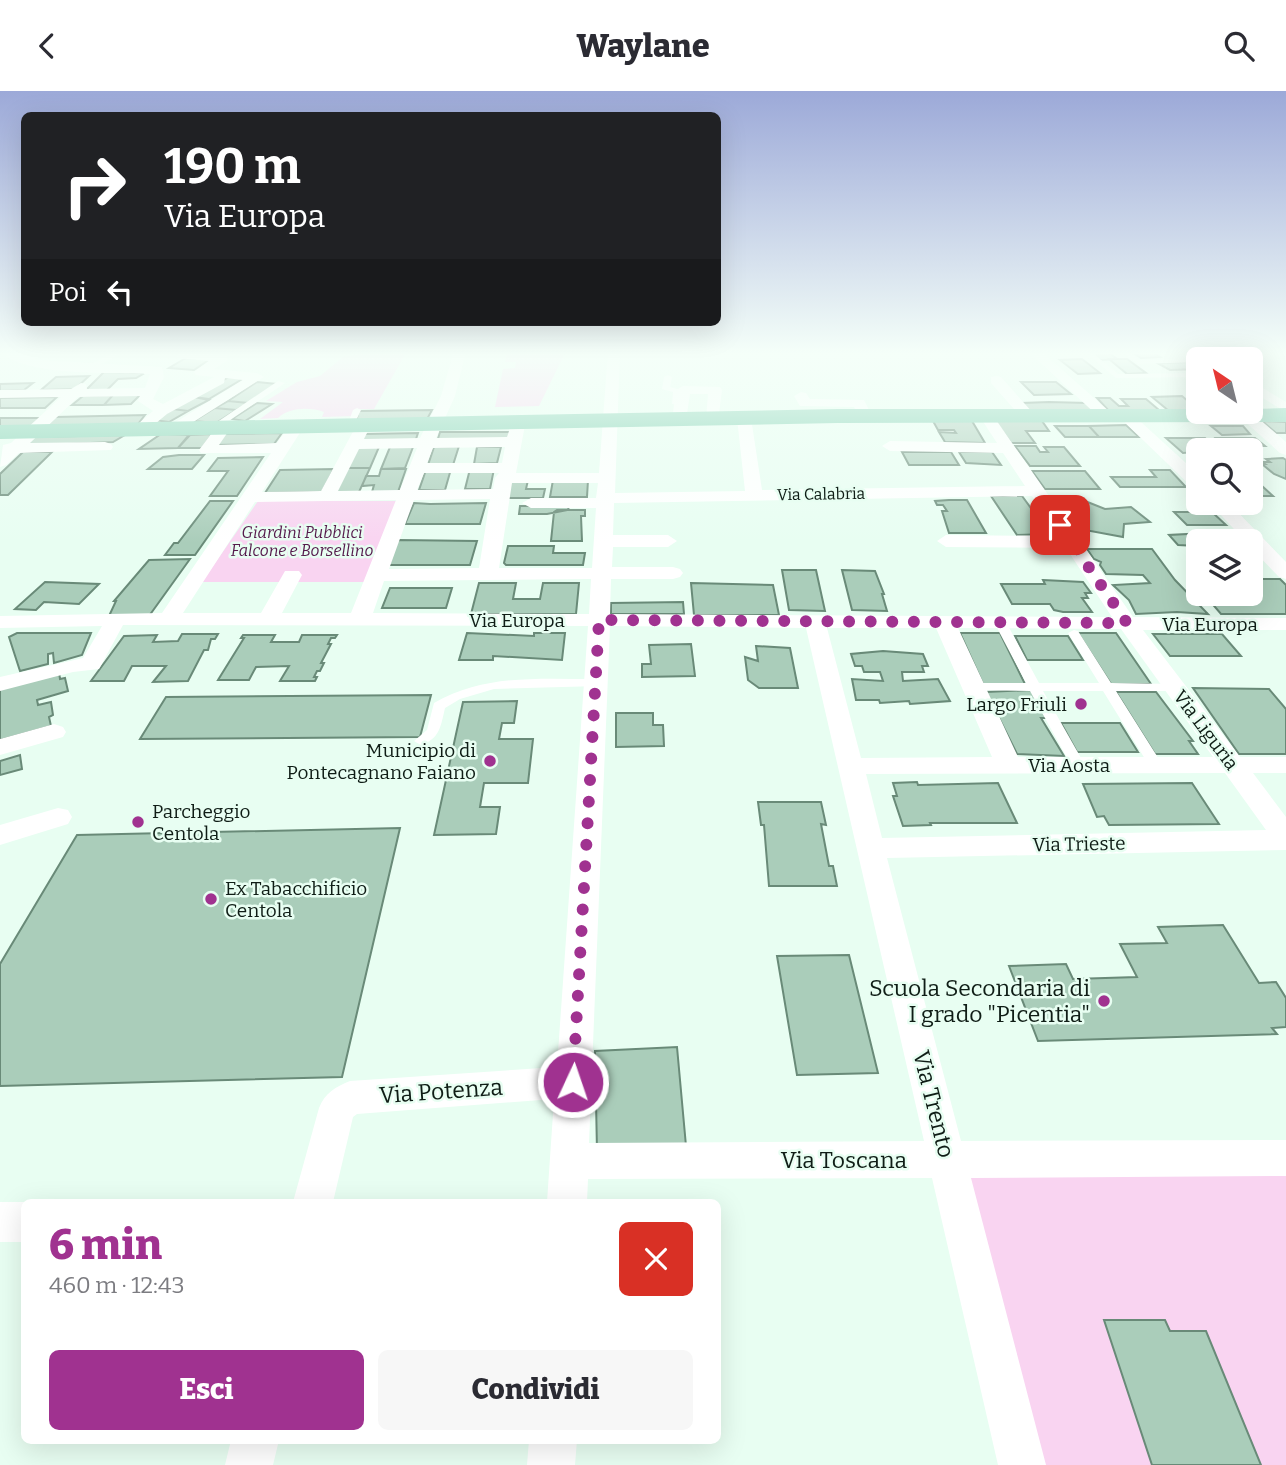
<!DOCTYPE html>
<html lang="it">
<head>
<meta charset="utf-8">
<style>
	body { margin:0; font-family:Bitter,serif; background:#f7f7f7; color:#2b2b33; height:100vh; display:flex; flex-direction:column; font-size:26px; white-space:nowrap }
	* { box-sizing:border-box; margin:0 }
	p { font-size:23px; color:#7c7c81 }
	.icon { flex:none; width:38px; height:38px; fill:none; stroke:currentColor; stroke-width:2; stroke-linecap:round; stroke-linejoin:round }
	.map { position:relative; flex:1; overflow:hidden }
	.sheet { position:absolute; left:21px; top:1108px; width:700px; height:245px; display:flex; flex-direction:column; background:#fff; border-radius:10px; box-shadow:0 7px 28px #0002 }
	.sheet>* { flex:none }
	.banner { position:absolute; left:21px; top:21px; width:700px; height:214px; border-radius:10px; box-shadow:0 7px 28px #0002; background:#202124; color:#fff; overflow:hidden }
	.needle { width:46px; rotate:325deg }
	.tools { position:absolute; left:1186px; top:256px; display:grid; gap:14px }
	.tools a { display:grid; place-items:center; width:77px; height:77px; border-radius:10px; background:#fff; box-shadow:0 7px 28px #0002; font-size:35px }
	.pin { position:absolute; display:grid; place-items:center; width:60px; height:60px; color:#fff; margin:-30px; border-radius:14px; box-shadow:0 4px 10px #0006 }
	.me { position:absolute; width:77px; margin:-38px; rotate:3deg; stroke-linejoin:round; filter:drop-shadow(0 0 5px #0008) }
	.turn { display:flex; align-items:center; gap:24px; height:147px; padding:0 28px; font-size:32px }
	.turn .icon { width:91px; height:91px; stroke-width:2.5 }
	.turn b { display:block; font-size:49px; line-height:60px }
	.then { display:flex; align-items:center; height:66px; padding:0 28px; background:#0003; gap:14px; font-size:26px }
	.round { display:grid; place-items:center; flex:none; width:74px; height:74px; border-radius:10px; background:#f7f7f7 }
	.head { display:flex; align-items:center; justify-content:space-between; height:119px; padding:0 28px }
	h1 { font-size:42px; font-weight:800; line-height:52px; color:#a03290 }
	.cta { display:flex; gap:14px; margin-top:auto; padding:14px 28px }
	.cta a { flex:1; height:80px; border-radius:10px; background:#a03290; color:#fff; font-size:28px; font-weight:800; line-height:80px; text-align:center }
	.cta a+a { background:#f7f7f7; color:#2b2b33 }
	header { display:flex; justify-content:space-between; align-items:center; height:91px; padding:0 28px; background:#fff; font-size:32px; font-weight:800 }
	.map>svg:first-child { display:block }
</style>
</head>
<body>
<header><svg class="icon" aria-label="back" viewBox="0 0 24 24"><path d="M15 5l-7 7 7 7"/></svg>Waylane<svg class="icon" aria-label="search" viewBox="0 0 24 24"><circle cx="10" cy="10" r="6"/><path d="M15 15l6 6"/></svg></header>
<div class="map">
<svg width="1286" height="1374" viewBox="0 0 1286 1374">
	<rect width="100%" height="100%" fill="#e8fef2"/>
	<!-- green -->
	<path fill="#f9d4f1" d="M374 260H407L374 318H359L355 325 322 326 324 321C310 316 289 316 278 327L260 328 283 311 266 310 297 291 320 285 343 266Z
		M507 260H566L539 315 495 316 503 278 515 277 516 271H505Z
		M258 410H402L367 491H202Z
		M1286 1082V1374H1039L968 1083Z"/>
	<!-- building -->
	<path fill="#aacdba" stroke="#698a78" stroke-width="2" d="M1088 260H1106L1117 268 1099 269Z
		M1131 260H1150L1160 266 1141 267Z
		M186 267 210 268 194 279 169 277Z
		M1082 268 1100 282 1078 283 1060 269Z
		M1109 268H1127L1146 282 1127 283Z
		M1199 271V278L1170 279 1157 272Z
		M104 281 142 282 143 283 136 287 118 288 106 300 84 301Z
		M89 285 75 298 41 299 56 286Z
		M229 286 244 287 209 308 194 306Z
		M257 291 277 293 248 312 228 310Z
		M1021 291H1056L1071 303 1034 304Z
		M33 292 24 299 0 300V293Z
		M113 304H140L131 313 104 314Z
		M113 304 104 314H72L83 305Z
		M1182 305 1189 311H1199V320H1169L1152 306Z
		M57 306 45 317H0V307Z
		M194 306 209 309 188 320 173 318Z
		M1097 307H1110L1119 315H1128L1121 308H1146L1159 319 1109 320Z
		M228 310 248 312 236 319 215 317Z
		M1049 311 1088 312 1095 320H1028L1022 312Z
		M257 312 272 313 245 330 232 328Z
		M215 317 236 319 216 332 194 330Z
		M173 318 188 320 169 331 153 329Z
		M432 319 426 330H356L359 320Z
		M145 324 138 333 46 335 55 326Z
		M0 327H44L35 335H0Z
		M933 330H972L985 352 945 351 939 341 956 342 954 339H938Z
		M995 330H1042L1049 340H1026L1035 352H1011Z
		M1262 330 1286 331V342H1276Z
		M1126 334 1139 346H1099L1089 335Z
		M1055 335H1089L1099 346H1065Z
		M1211 335H1243L1250 343 1222 344Z
		M440 341H510L508 350 437 351Z
		M282 342 274 353 213 354 222 343Z
		M418 342 415 351 360 352 365 343Z
		M161 343 189 344 178 357 139 358Z
		M212 343 202 357H178L190 344Z
		M125 344 113 351 22 355 32 346Z
		M1166 347H1205L1218 359 1183 362Z
		M1216 347H1255L1265 355H1225Z
		M459 355 453 374H428L434 356Z
		M1015 355H1036L1040 361H1048L1044 356H1064L1080 375H1030Z
		M357 356H379L370 377H347Z
		M390 356H413L405 377 381 378Z
		M477 356H501L497 372 474 373Z
		M23 361H52L8 404H0V383Z
		M902 361H951L959 374H909Z
		M959 361H992L1001 374 966 372Z
		M179 364H204L192 378H148L163 366Z
		M263 366 237 405H210L228 380H208L218 367Z
		M1283 367 1286 369V388L1274 383 1262 373H1265L1262 371H1270L1266 368Z
		M347 377H370L359 401H335Z
		M334 378 322 401 265 402 280 379Z
		M381 378H406L398 401H372L374 394 362 395 366 385H379Z
		M451 378 445 399H419L426 379Z
		M470 378H494L490 398H465Z
		M1150 379H1170L1186 396H1120L1111 386H1156Z
		M1032 380H1085L1100 398H1045Z
		M1251 385 1273 405H1251Z
		M507 389H528L526 398H545L543 407H503Z
		M553 389H588L587 406H550Z
		M991 405H1022L1050 443 1017 444Z
		M1080 408 1105 418 1131 416 1150 431 1124 433 1123 446 1085 439 1086 427 1062 418Z
		M949 409H967L986 442H949L942 420H947L943 414H937L935 410Z
		M210 410H233L195 464H165L174 452H178Z
		M414 412 430 413 486 412 480 433H405Z
		M520 415H569L568 419 547 423H519Z
		M557 419H585V425H581L582 450H551L554 421Z
		M1174 421H1212L1226 434H1187Z
		M1226 441 1234 450H1199L1197 455 1178 454 1169 444Z
		M398 449 477 450 470 474H388Z
		M508 455H554L553 462H585L583 474H506L504 472Z
		M1087 458H1152L1175 489 1208 523 1177 521 1136 523 1129 509 1113 494 1150 492 1143 484 1106 483 1100 474 1101 471 1094 468Z
		M190 468 149 525H109L116 510H114L149 469Z
		M782 479H816L825 520 789 519Z
		M842 479 875 480 884 503H882L887 520 852 519Z
		M1251 488H1280L1286 494V523H1221L1203 502H1251Z
		M1043 489 1083 491 1091 502H1085L1088 507H1082L1092 521H1063L1054 519 1050 513H1012L1001 493H1045Z
		M45 491 99 493 79 513 44 511 36 519 15 518Z
		M479 492H516L513 508H540L543 492H579L576 523H471Z
		M691 492 773 494 779 524H694Z
		M390 497H452L446 517H382Z
		M683 511 684 523H611V512Z
		M17 542H91L82 564 54 572 53 562 48 563V573L20 580 9 546Z
		M467 542 534 545V542H565L562 569 493 565V569H459Z
		M960 542H1000L1025 593H983Z
		M1078 542H1116L1151 593H1111Z
		M182 543H218L215 548H211L208 559H204L188 590 153 591 166 575H132L124 590H91L124 545 157 544 153 551 178 550Z
		M1153 543H1222L1241 565H1170Z
		M243 544H275L271 551H299L302 544H337L335 547H331L328 553H331L321 572H324L320 580H317L314 586H317L315 590H280L289 575 256 576 249 589H218L244 547H241Z
		M1015 545H1068L1083 569H1027Z
		M691 553 695 585 642 586V573H651L649 554Z
		M756 555 790 557 798 597H759L748 589 745 566 758 570Z
		M883 560 923 563 928 575H922L924 581H902L903 590 938 588 950 610 910 613 909 610 880 612 879 609H856L852 588 883 590 880 581H864L862 575H855L851 563Z
		M59 581 60 588 65 587 68 600 37 609 38 614 51 611 53 624 49 626 51 635 0 649V596Z
		M1193 597 1269 598 1286 618V663H1239Z
		M1032 599 1048 627H1041L1064 665 1017 663 986 601Z
		M1116 601H1156L1193 650H1189L1198 663H1155Z
		M431 604 420 646 140 648 166 606Z
		M517 610 514 632H502L499 648H533L528 692H484L480 716H500L496 743 434 744 463 611Z
		M616 622H653V634H663L664 655 616 656Z
		M1061 632H1120L1138 661H1077Z
		M20 664 22 678 0 684V670Z
		M917 691 918 694 998 692 1017 732H930L931 734 903 735 893 705H897L893 692Z
		M1192 692 1219 733 1109 734 1104 725 1097 726 1083 693Z
		M758 711H821L826 734 821 733 829 775H833L837 795H769L764 734H761Z
		M400 737 342 986 0 995V873L77 744Z
		M1223 834 1259 892 1276 891 1286 907V936L1272 937 1277 943 1038 950 1009 875 1066 873 1073 888 1137 886 1120 853 1167 852 1158 836Z
		M849 864 878 982 797 984 777 865Z
		M677 956 686 1055 597 1060 595 960Z
		M1104 1229H1165L1170 1240H1206L1261 1374H1152Z"/>
	<g fill="none" stroke-linecap="round" stroke-linejoin="round">
		<!-- lane -->
		<path fill="#fff" fill-rule="evenodd" d="M117 260H125L93 278 86 276Z
			M1120 260H1127L1140 269 1199 267 1202 268H1199V271L1138 273Z
			M1090 263H1094L1118 283 1199 282V286L1116 287 1090 265Z
			M668 284 672 286 670 296 681 299 679 310 683 312 682 314 672 313 673 301 662 298 664 286Z
			M278 290 285 292 214 340 207 338Z
			M357 317 361 319 353 336 346 338 353 319Z
			M1000 528 1006 531 1039 592H1099L1068 542 1074 539 1078 540 1111 592 1178 593 1180 596 1178 599 1174 600H1116L1162 673 1160 676H1150L1103 600H1043L1085 674 1078 678 1071 674 1030 600 969 599 967 596 969 593 973 592H1026L994 531Z
			M595 588 599 589 601 592 599 595 494 598 460 608 445 617C441 634 440 648 421 654L414 650 427 639 434 612C485 583 539 588 595 588Z"/>
		<!-- street -->
		<path fill="#fff" fill-rule="evenodd" d="M0 260H15L39 269 162 276 164 286 153 308 163 313 214 286 196 284 194 281 209 270 177 267V261L227 264V270L214 278 257 282 264 286 173 344 165 339 168 336 243 289 225 287 224 292 167 323 144 342 139 344 131 339 153 320 138 310 140 305 78 306 30 352 105 351 111 353 113 356 111 359 19 362 6 374 0 376 3 354 11 352 61 306 0 307V299L71 298 81 292 86 293 87 298 145 297 150 283C116 281 22 286 0 260Z
			M454 260H466L455 305 436 347 507 346 512 331H522L525 334 516 382H599L608 260H620L615 402 745 400 737 327 744 323 751 327 762 399 1025 395 1003 362 890 360 882 355 890 350 997 352 980 326 987 322 992 323 1133 526 1286 527V539H1143L1240 666H1286V682H1253L1286 726V759L887 767 961 1050 1286 1049V1085L971 1087 1046 1374H998L932 1087 588 1088 587 1111H547L554 1008 357 1023 353 1026 333 1111H293L319 1017C325 1002 335 996 350 990L557 976 588 535 123 534 99 578 73 581 0 600V586L83 567 102 535 0 537V525L162 522 271 362H201L199 359 217 335 222 333 230 338 219 354 277 352 290 334H300L303 337 262 401 321 400 356 335 361 333 369 338 364 348 420 347 441 305ZM505 356 502 372H427L433 357ZM417 357 400 399 338 400 359 358ZM424 382H499L495 387 493 398 417 399ZM512 392H598L596 407H531L522 412 531 417H596L592 477H499ZM1032 405 1059 445 946 444 937 450 946 456 1066 457 1112 526 610 523 611 488H673L680 486 683 482 680 478 673 476H612L613 456H668L677 450 668 444H613L614 412ZM490 408 479 477 389 478 414 409ZM396 409 351 522H282L302 484 299 480H285L261 522H183L255 411ZM591 488 589 523 373 522 384 490ZM610 535 806 537 924 1050 589 1052ZM827 537H936L992 666 861 667ZM958 537 1121 538 1213 666H1018ZM1225 682 1266 739 882 747 866 683Z
			M1028 260H1041L1111 322 1113 325 1111 328H1101Z
			M1194 260H1208L1218 268H1203Z
			M996 285 1001 286 1033 322 1035 325 1033 328H1023L991 292V286Z
			M1251 290 1286 311V321L1251 300Z
			M683 295 720 296 722 299 718 331H708L706 328 708 303H690L686 329 679 333 674 332 672 329 676 299Z
			M801 301 806 302 810 308 864 309 872 325 870 328H860L854 316 800 315 794 305Z
			M1125 320 1130 321 1199 384V398L1193 397 1120 327 1118 324 1120 321Z
			M1243 320 1251 321 1286 351V364L1280 362 1241 327 1239 324Z
			M1209 411H1228L1286 471V488L1279 486 1251 457V450H1245Z
			M54 633 63 636 66 641 63 646 0 664V648Z
			M58 717 68 719 72 726 68 733 0 754V734Z
			M0 1111H25L24 1151H0Z
			M231 1349H279L273 1374H225Z
			M529 1349H577L575 1374H527Z"/>
		<!-- primary -->
		<path fill="#7aceae" fill-rule="evenodd" d="M1286 317V331L838 332 0 348V334L838 318H1199V320H1251V318Z"/>
	</g>
	<!-- sky -->
	<linearGradient id="sky" x2="0" y2="1"><stop stop-color="#9ca9d8"/><stop offset="0.58" stop-color="#f5fff9"/><stop offset="1" stop-color="#f5fff9" stop-opacity="0"/></linearGradient>
	<rect width="1286" height="452" fill="url(#sky)"/>
	<g fill="none" stroke-linecap="round" stroke-linejoin="round">
		<!-- route -->
		<path stroke="#a03290" stroke-width="12" stroke-dasharray="0 21.6" d="M573 991 599 529 1127 532 1060 434"/>
	</g>
	<!-- markers -->
	<g fill="#a03290" stroke="#e8fef2" stroke-width="2.5">
		<circle cx="1081" cy="613" r="7"/>
		<circle cx="490" cy="670" r="7"/>
		<circle cx="138" cy="731" r="7"/>
		<circle cx="211" cy="808" r="7"/>
		<circle cx="1104" cy="910" r="7"/>
	</g>
	<g text-anchor="middle" dominant-baseline="central" stroke-width="5" stroke-linejoin="round" paint-order="stroke">
		<!-- far-street labels -->
		<g font-size="16" fill="#0f1d16" stroke="#e8fef2">
			<text transform="translate(821 403) rotate(-1)">Via Calabria</text>
		</g>
		<!-- far-park labels -->
		<g font-size="16" font-style="italic" fill="#561b4d" stroke="#e8fef2">
			<text x="302" y="441">Giardini Pubblici<tspan x="302" dy="18">Falcone e Borsellino</tspan></text>
		</g>
		<!-- street labels -->
		<g font-size="19" fill="#0f1d16" stroke="#e8fef2">
			<text x="517" y="529">Via Europa</text>
			<text x="1210" y="533">Via Europa</text>
			<text transform="translate(1206 639) rotate(53)">Via Liguria</text>
			<text x="1069" y="674">Via Aosta</text>
			<text transform="translate(1079 753) rotate(-1)">Via Trieste</text>
		</g>
		<!-- poi labels -->
		<g font-size="19" fill="#0f1d16" stroke="#e8fef2" text-anchor="end">
			<text x="1067" y="613">Largo Friuli</text>
			<text x="476" y="659">Municipio di<tspan x="476" dy="22">Pontecagnano Faiano</tspan></text>
			<text x="152" y="720" text-anchor="start">Parcheggio<tspan x="152" dy="22">Centola</tspan></text>
			<text x="225" y="797" text-anchor="start">Ex Tabacchificio<tspan x="225" dy="22">Centola</tspan></text>
		</g>
		<!-- near-poi labels -->
		<g font-size="23" fill="#0f1d16" stroke="#e8fef2" text-anchor="end">
			<text x="1090" y="897">Scuola Secondaria di<tspan x="1090" dy="26">I grado "Picentia"</tspan></text>
		</g>
		<!-- near-street labels -->
		<g font-size="23" fill="#0f1d16" stroke="#e8fef2">
			<text transform="translate(441 1000) rotate(-4)">Via Potenza</text>
			<text transform="translate(934 1013) rotate(76)">Via Trento</text>
			<text x="844" y="1069">Via Toscana</text>
		</g>
	</g>
</svg>
<div class="tools">
<a><svg class="needle" viewBox="-14 -14 28 28"><path d="M0-13l5 13h-10z" fill="#e53935"/><path d="M0 13l5-13h-10z" fill="#7c7c81"/></svg></a>
<a><svg class="icon" aria-label="search" viewBox="0 0 24 24"><circle cx="10" cy="10" r="6"/><path d="M15 15l6 6"/></svg></a>
<a><svg class="icon" aria-label="layers" viewBox="0 0 24 24"><path d="M12 4l9 5-9 5-9-5zM3 14l9 5 9-5"/></svg></a>
</div>
<div class="pin" style="left:1060px;top:434px;background:#d93025"><svg class="icon" aria-label="arrive" viewBox="0 0 24 24"><path d="M6 21V4h12l-3 4 3 4H6"/></svg></div>
<svg class="me" style="left:573px;top:991px" viewBox="-20 -20 40 40"><circle r="17" fill="#a03290" stroke="#fff" stroke-width="3"/><path d="M0-11L8 9 0 5-8 9z" fill="#fff"/></svg>
<div class="banner">
<div class="turn"><svg class="icon" aria-label="right" viewBox="0 0 24 24"><path d="M7 20v-9h11M14 6l5 5-5 5"/></svg><div><b>190 m</b>Via Europa</div></div>
<div class="then">Poi<svg class="icon" aria-label="left" viewBox="0 0 24 24"><path d="M17 20v-9H6M10 6l-5 5 5 5"/></svg></div>
</div>
<section class="sheet">
<div class="head"><div><h1>6 min</h1><p>460 m · 12:43</p></div><a class="round" style="background:#d93025;color:#fff"><svg class="icon" aria-label="close" viewBox="0 0 24 24"><path d="M6 6l12 12M18 6L6 18"/></svg></a></div>
<div class="cta"><a>Esci</a><a>Condividi</a></div>
</section>
</div>
</body>
</html>
